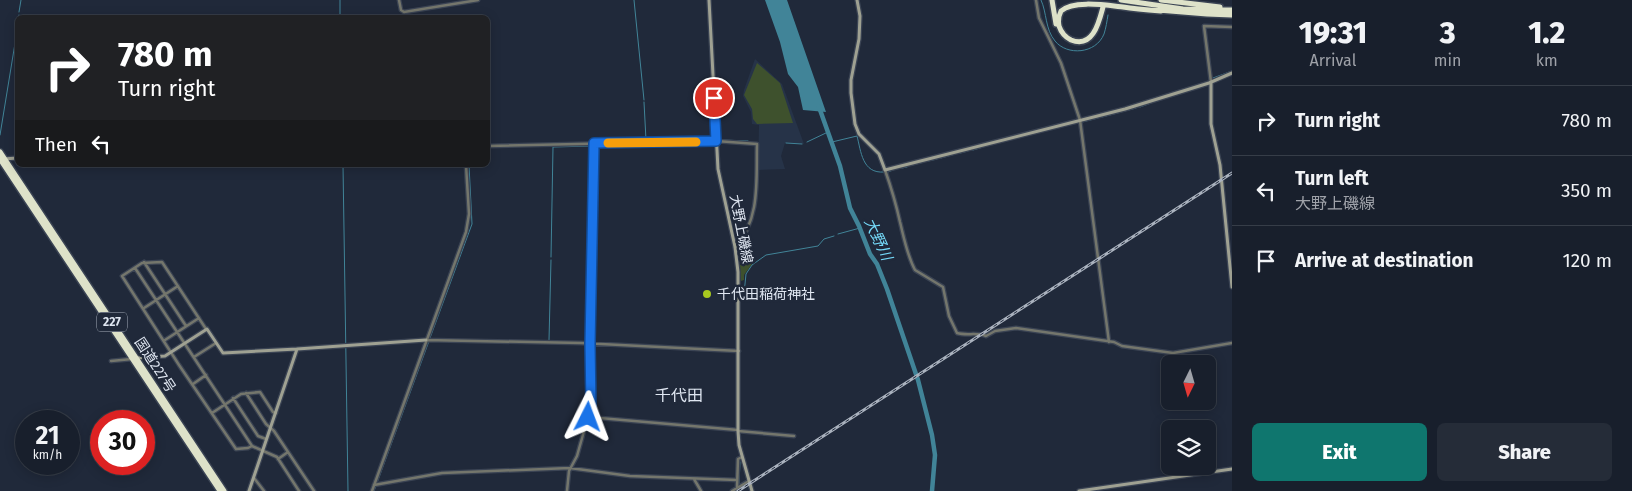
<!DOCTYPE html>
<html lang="en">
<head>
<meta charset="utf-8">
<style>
	body { margin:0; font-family:"Fira Sans","Noto Sans JP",sans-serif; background:#252c38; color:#f1f3f6; height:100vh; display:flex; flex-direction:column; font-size:19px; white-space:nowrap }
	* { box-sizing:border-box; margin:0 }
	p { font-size:16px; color:#9fa2a9 }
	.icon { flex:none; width:28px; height:28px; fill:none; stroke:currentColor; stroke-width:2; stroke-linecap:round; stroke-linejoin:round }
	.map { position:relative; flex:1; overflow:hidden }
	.side { display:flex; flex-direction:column; background:#181f2c; width:400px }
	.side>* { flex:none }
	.hud { position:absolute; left:15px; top:15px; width:475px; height:152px; border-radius:8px; box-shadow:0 2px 12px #0003,0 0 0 1px #363d48; background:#202124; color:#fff; overflow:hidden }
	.needle { width:32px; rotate:185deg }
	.tools { position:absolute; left:1161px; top:355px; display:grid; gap:10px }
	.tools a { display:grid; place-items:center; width:55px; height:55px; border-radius:8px; background:#181f2c; box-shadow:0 2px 12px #0003,0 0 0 1px #363d48; font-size:25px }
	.speed { position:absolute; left:15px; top:410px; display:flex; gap:10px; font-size:25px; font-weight:700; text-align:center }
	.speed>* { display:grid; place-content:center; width:65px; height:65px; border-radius:50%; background:#181f2c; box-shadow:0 2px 12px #0003,0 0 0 1px #363d48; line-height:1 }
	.speed small { font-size:12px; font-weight:400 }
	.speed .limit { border:8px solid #d22; background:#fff; color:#111 }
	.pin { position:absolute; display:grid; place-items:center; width:42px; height:42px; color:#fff; margin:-21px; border:2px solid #fff; border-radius:50%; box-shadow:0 1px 5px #0007 }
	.me { position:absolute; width:55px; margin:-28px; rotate:3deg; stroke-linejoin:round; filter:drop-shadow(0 0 4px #0008) }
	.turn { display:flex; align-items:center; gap:18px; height:105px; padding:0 20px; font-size:22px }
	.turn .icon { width:65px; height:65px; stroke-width:2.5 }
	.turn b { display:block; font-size:35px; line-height:42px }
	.then { display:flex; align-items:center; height:48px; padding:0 20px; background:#0003; gap:10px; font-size:19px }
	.eta { display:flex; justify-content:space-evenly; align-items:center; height:85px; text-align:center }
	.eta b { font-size:30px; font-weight:800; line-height:35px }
	.cta { display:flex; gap:10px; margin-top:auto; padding:10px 20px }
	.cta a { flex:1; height:58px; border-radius:8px; background:#0f766e; color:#fff; font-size:20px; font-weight:800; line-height:58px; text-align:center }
	.cta a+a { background:#252c38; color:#f1f3f6 }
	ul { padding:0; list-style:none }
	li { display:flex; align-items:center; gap:15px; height:70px; padding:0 20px; border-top:1px solid #363d48 }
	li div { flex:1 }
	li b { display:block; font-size:19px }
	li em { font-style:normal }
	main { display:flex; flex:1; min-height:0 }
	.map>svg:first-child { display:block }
</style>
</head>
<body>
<main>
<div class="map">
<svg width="1232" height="491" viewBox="0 0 1232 491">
	<rect width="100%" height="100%" fill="#20293a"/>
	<!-- built -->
	<path fill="#263348" d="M755 59 782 84 804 144 785 143 781 156 785 169 758 170 759 125 752 124 751 112 743 96 744 90Z"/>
	<!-- green -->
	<path fill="#3e512d" d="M757 63 780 83 793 123 757 124 753 119 752 109 744 95Z
		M751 261 752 264 744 275V280L741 281 740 265Z"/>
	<!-- water -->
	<path fill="#418498" d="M765 0H787L826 112 803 110 798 87 788 74 780 42Z"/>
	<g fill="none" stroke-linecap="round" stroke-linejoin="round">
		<!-- stream -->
		<path stroke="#418498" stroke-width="1" d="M340 0V18
			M634 0 644 100
			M1041 0C1047 13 1045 29 1055 41 1067 56 1096 54 1104 34 1106 28 1107 21 1108 15
			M19 12 21 0
			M19 18V15
			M1213 78 1232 71
			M1157 101 1161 99
			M644 102 646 140
			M1140 107 1151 103
			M1102 117 1136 108
			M1082 122 1098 118
			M0 135 18 25
			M639 140H645
			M721 140 748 141
			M656 141 712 139
			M807 142 828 132
			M832 142 857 136C861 151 862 174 884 172
			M786 143 802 144
			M988 145 994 144
			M596 146 655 144
			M488 147 542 146
			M973 150 983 147
			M960 153 968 151
			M941 158 955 154
			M928 161 937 159
			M343 165 348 491
			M912 165 924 162
			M902 168 907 167
			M888 172 898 168
			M838 234 860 228
			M551 257 553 147 592 146
			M742 297 744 294 746 274 752 265 766 255 818 246 824 239 834 236
			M430 338 472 224 469 165
			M549 340 551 260
			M739 484 740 462
			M374 491 429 341"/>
		<!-- river -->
		<path stroke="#418498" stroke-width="4.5" d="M819 107 840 166 850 208 859 226 870 254 877 264 887 289 918 380 932 435 935 455 932 491"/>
		<!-- street casing -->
		<g stroke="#3b4454" stroke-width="5">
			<path id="street" d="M399 0 401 10 404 12 478 0
				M1036 0 1039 18 1061 63 1080 120 1109 342
				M1211 82 1204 26 1232 27
				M488 146 716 141 757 144C756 178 761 220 735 247
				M885 170C891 187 896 204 900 222 904 238 907 255 915 270L943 287 949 316 957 333C967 336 977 332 986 336L995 331 1016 328 1114 342 1122 346 1173 353 1232 343
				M144 262 186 326
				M135 268 252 446 277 457 299 491
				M144 308 178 286
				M206 329 162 262 142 263 122 276 179 365 236 449 248 448 252 446
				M165 340 199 318
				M426 340 581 343 739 351
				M194 357 216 343
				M111 361 132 359
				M193 384 206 375
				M246 393 266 424 274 431 314 491
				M233 398 258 436 266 439
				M212 413 241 394 260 392 273 412 276 413
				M588 417 738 430
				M738 431 794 436
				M278 459 288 452
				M254 478 264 491
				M694 479 701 491
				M374 485 442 473 570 468 630 476 737 480
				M737 488 738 459 742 457
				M372 491 466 232 469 214 466 165
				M567 491 569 471 577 456 591 406 590 344 594 143
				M732 491 749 481"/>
		</g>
		<!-- secondary casing -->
		<g stroke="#3b4454" stroke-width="5.5">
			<path id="secondary" d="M709 0 718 169 735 247 738 272V431L739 445 752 491
				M857 0 860 16 859 39 851 80V93L855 124 859 134 879 154 885 170 1125 109 1209 83 1232 73
				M1211 83V124L1220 165 1232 287
				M3 159 18 158
				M136 358 165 356 207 329 223 353 297 349
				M249 491 297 349 426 340
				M1079 491 1232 469"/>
		</g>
		<!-- highway casing -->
		<g stroke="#3b4454" stroke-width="8">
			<path id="highway" d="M1052 0 1056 24
				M1121 0 1183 9 1232 10
				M1161 0 1220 7
				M1103 7C1099 22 1093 49 1071 40 1065 37 1061 32 1059 26 1058 21 1059 15 1061 11 1073 0 1105 5 1123 7 1135 9 1148 10 1161 11
				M1158 10 1207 14 1232 15
				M0 152 224 491
				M0 159 220 491"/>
		</g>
		<!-- street -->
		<use href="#street" stroke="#74766c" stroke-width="2.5"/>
		<!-- secondary -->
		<use href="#secondary" stroke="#9fa192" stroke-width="3"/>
		<!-- highway -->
		<use href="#highway" stroke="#dee2c9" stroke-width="5"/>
		<!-- rail casing -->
		<g stroke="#aab2be" stroke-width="3">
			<path id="rail" d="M738 491 1232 173"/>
		</g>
		<!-- rail -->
		<use href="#rail" stroke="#20293a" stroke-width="1" stroke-dasharray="4" stroke-linecap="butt"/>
	</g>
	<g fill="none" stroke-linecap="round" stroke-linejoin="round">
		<!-- route casing -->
		<g stroke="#114b97" stroke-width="12">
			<path id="route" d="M588 417 591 406 590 344 594 143 716 141 714 98"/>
		</g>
		<!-- route -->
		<use href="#route" stroke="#1a73e8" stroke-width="9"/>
		<!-- slow -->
		<path stroke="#f59e0b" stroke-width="9" d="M608 143 696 142"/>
	</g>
	<!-- markers -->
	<circle fill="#a7c81f" stroke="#20293a" stroke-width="2" cx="707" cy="294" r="5"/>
	<g text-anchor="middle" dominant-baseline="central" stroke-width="5" stroke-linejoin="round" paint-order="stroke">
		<!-- shield labels -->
		<rect fill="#20293a" stroke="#a6aebb" stroke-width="1" x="97" y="312.5" width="30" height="19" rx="4"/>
		<g font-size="12" font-weight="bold" fill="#e0e7f2">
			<text x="112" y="322">227</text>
		</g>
		<!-- street labels -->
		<g font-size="14" fill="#e0e7f2" stroke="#20293a">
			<text transform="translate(741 229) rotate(79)">大野上磯線</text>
			<text transform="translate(155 365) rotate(57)">国道227号</text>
		</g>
		<!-- poi labels -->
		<g font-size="14" fill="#e0e7f2" stroke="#20293a" text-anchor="start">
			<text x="717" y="294">千代田稲荷神社</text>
		</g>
		<!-- water labels -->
		<g font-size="15" font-style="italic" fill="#75daf9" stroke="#20293a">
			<text transform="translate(878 239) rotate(65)">大野川</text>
		</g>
		<!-- quarter labels -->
		<g font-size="16" fill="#e0e7f2" stroke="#20293a">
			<text x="679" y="395">千代田</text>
		</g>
	</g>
</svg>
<div class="tools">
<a><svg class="needle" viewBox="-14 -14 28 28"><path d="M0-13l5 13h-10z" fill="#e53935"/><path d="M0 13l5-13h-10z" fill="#9fa2a9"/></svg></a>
<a><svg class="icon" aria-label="layers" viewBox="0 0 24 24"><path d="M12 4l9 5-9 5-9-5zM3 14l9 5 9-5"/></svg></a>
</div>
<div class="speed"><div>21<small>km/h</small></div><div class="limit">30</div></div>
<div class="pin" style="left:714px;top:98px;background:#d93025"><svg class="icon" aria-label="arrive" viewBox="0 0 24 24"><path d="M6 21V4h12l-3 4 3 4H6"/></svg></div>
<svg class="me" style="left:588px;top:417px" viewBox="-20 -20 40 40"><path d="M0-17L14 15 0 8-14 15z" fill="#1a73e8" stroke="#fff" stroke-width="4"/></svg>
<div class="hud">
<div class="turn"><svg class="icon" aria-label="right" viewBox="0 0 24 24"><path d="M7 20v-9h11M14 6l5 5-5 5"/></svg><div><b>780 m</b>Turn right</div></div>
<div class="then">Then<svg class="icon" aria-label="left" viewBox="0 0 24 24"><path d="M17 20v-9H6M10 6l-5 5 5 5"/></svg></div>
</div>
</div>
<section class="side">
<div class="eta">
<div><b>19:31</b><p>Arrival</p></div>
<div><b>3</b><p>min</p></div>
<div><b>1.2</b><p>km</p></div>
</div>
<ul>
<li><svg class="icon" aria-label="right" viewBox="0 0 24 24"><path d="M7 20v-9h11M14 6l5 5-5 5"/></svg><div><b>Turn right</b></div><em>780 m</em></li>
<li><svg class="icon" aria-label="left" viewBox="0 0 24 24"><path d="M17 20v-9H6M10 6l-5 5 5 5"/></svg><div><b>Turn left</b><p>大野上磯線</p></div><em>350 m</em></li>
<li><svg class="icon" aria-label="arrive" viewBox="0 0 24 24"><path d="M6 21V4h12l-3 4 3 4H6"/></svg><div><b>Arrive at destination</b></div><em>120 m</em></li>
</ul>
<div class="cta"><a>Exit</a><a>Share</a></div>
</section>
</main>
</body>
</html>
